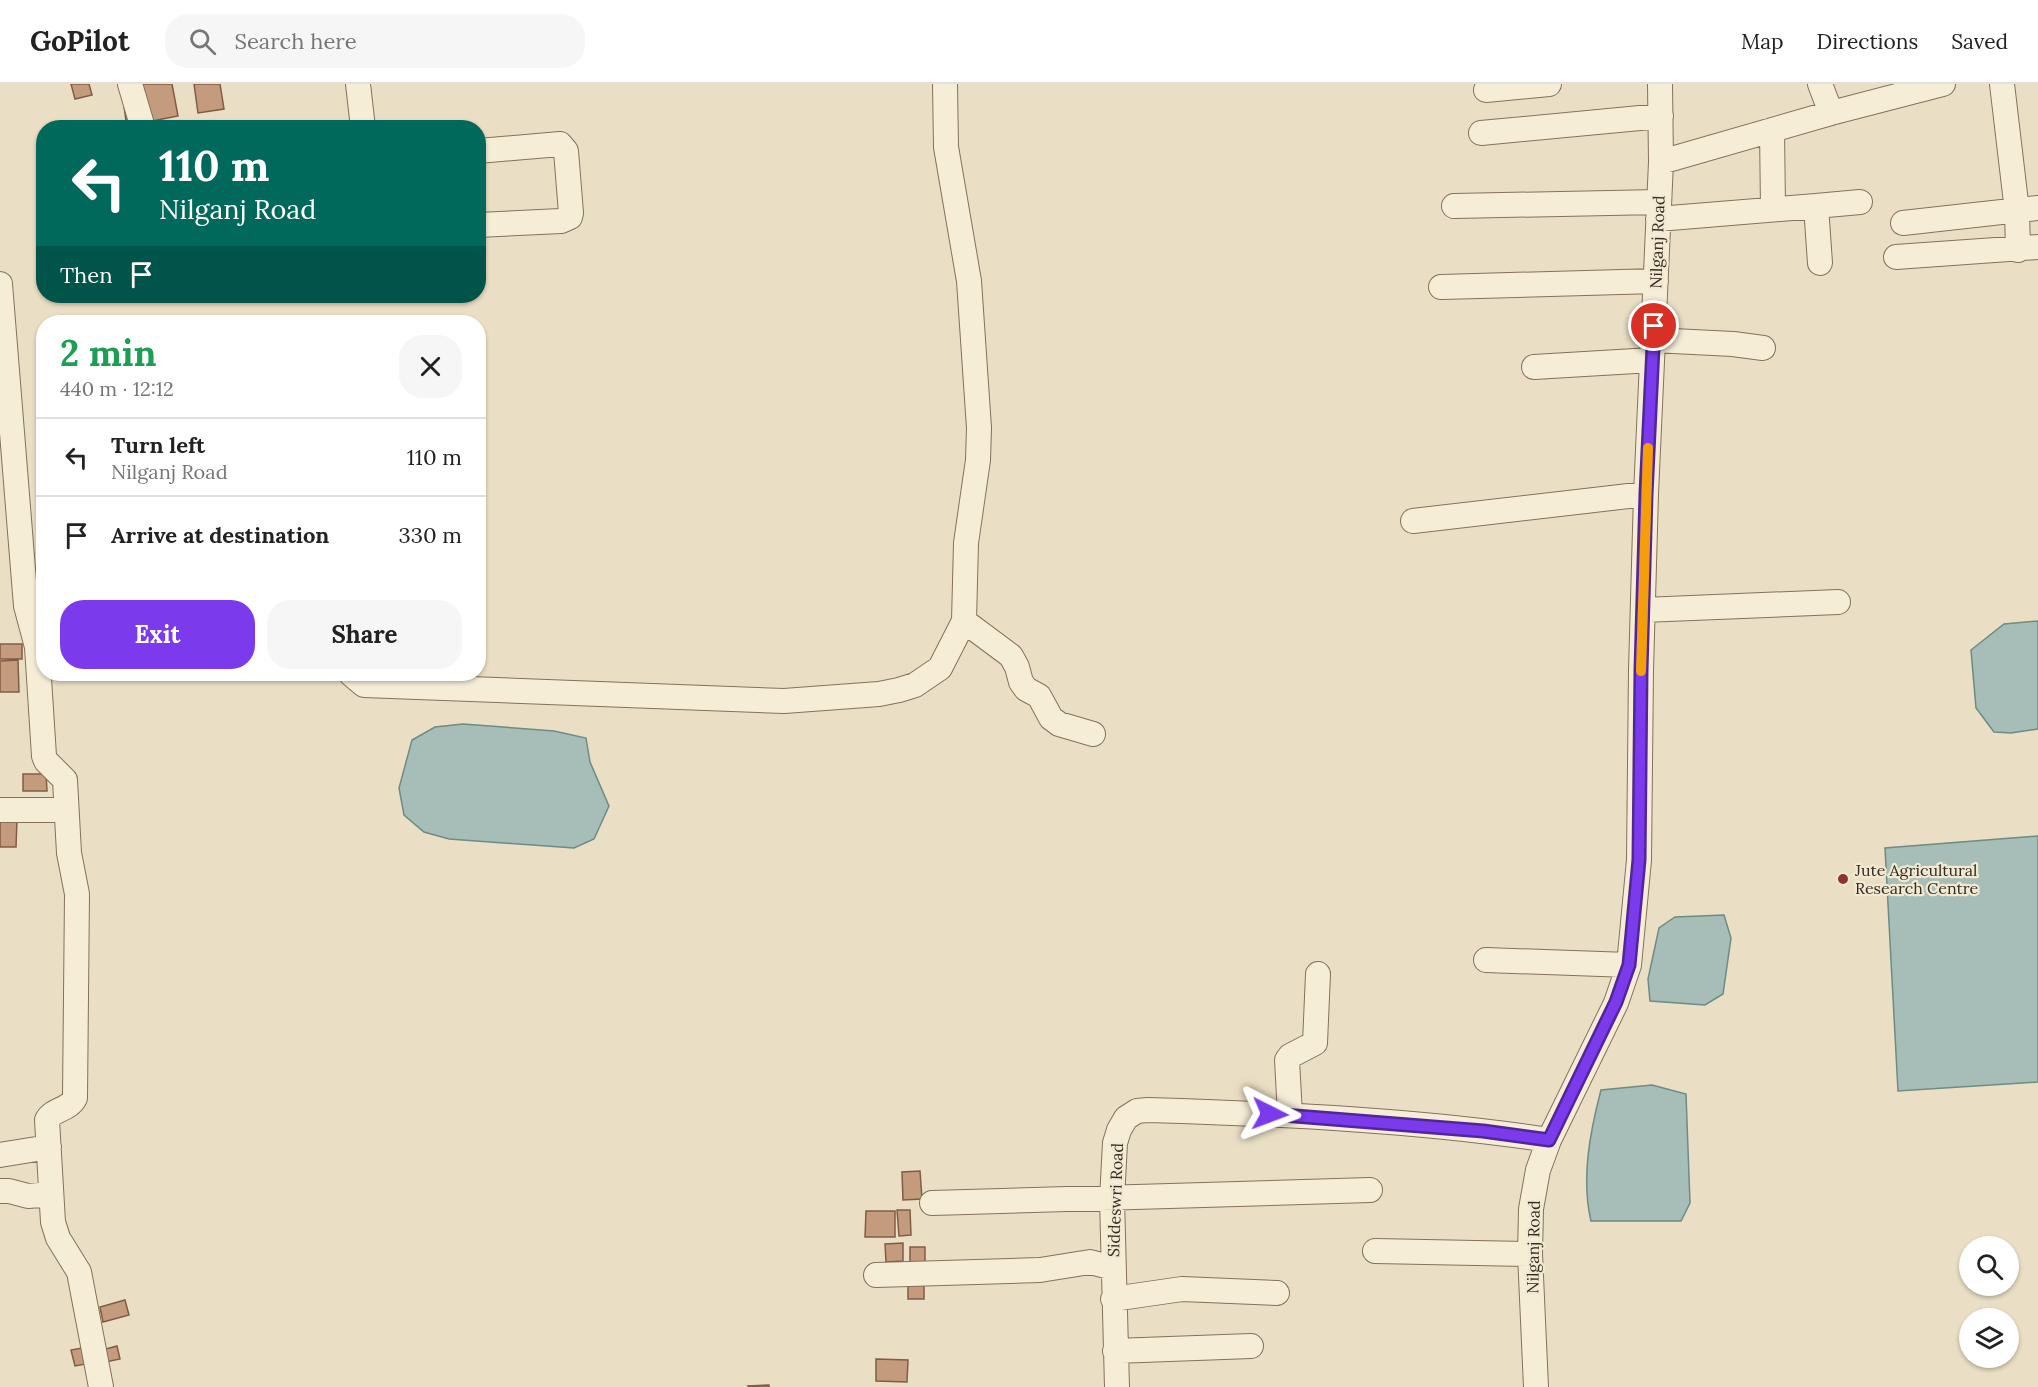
<!DOCTYPE html>
<html lang="en">
<head>
<meta charset="utf-8">
<style>
	body { margin:0; font-family:Lora,serif; background:#f6f6f6; color:#222; height:100vh; display:flex; flex-direction:column; font-size:22px; white-space:nowrap }
	* { box-sizing:border-box; margin:0 }
	p { font-size:20px; color:#767676 }
	.icon { flex:none; width:33px; height:33px; fill:none; stroke:currentColor; stroke-width:2; stroke-linecap:round; stroke-linejoin:round }
	.map { position:relative; flex:1; overflow:hidden }
	.side { position:absolute; left:36px; top:231px; width:450px; height:366px; display:flex; flex-direction:column; background:#fff; border-radius:24px; box-shadow:0 2px 4px #0004 }
	.side>* { flex:none }
	.top-card { position:absolute; left:36px; top:36px; width:450px; height:183px; border-radius:24px; box-shadow:0 2px 4px #0004; background:#00695c; color:#fff; overflow:hidden }
	.buttons { position:absolute; left:1959px; top:1152px; display:grid; gap:12px }
	.buttons a { display:grid; place-items:center; width:60px; height:60px; border-radius:50%; background:#fff; box-shadow:0 2px 4px #0004; font-size:30px }
	.pin { position:absolute; display:grid; place-items:center; width:51px; height:51px; color:#fff; margin:-26px; border:3px solid #fff; border-radius:50%; box-shadow:0 2px 6px #0007 }
	.me { position:absolute; width:66px; margin:-33px; rotate:93deg; stroke-linejoin:round; filter:drop-shadow(0 0 4px #0008) }
	.turn { display:flex; align-items:center; gap:21px; height:126px; padding:0 24px; font-size:27px }
	.turn .icon { width:78px; height:78px; stroke-width:2.5 }
	.turn b { display:block; font-size:42px; line-height:51px }
	.then { display:flex; align-items:center; height:57px; padding:0 24px; background:#0003; gap:12px; font-size:22px }
	.round { display:grid; place-items:center; flex:none; width:63px; height:63px; border-radius:24px; background:#f6f6f6 }
	.summary { display:flex; align-items:center; justify-content:space-between; height:102px; padding:0 24px }
	h1 { font-size:36px; font-weight:700; line-height:45px; color:#1e9e55 }
	.action { display:flex; gap:12px; margin-top:auto; padding:12px 24px }
	.action a { flex:1; height:69px; border-radius:24px; background:#7c3aed; color:#fff; font-size:24px; font-weight:700; line-height:69px; text-align:center }
	.action a+a { background:#f6f6f6; color:#222 }
	ul { padding:0; list-style:none }
	li { display:flex; align-items:center; gap:18px; height:78px; padding:0 24px; border-top:2px solid #e0e0e0 }
	li div { flex:1 }
	li b { display:block; font-size:22px }
	li em { font-style:normal }
	header { display:flex; align-items:center; gap:36px; box-sizing:border-box; height:84px; padding:0 30px; background:#fff; border-bottom:2px solid #e0e0e0 }
	header strong { font-size:28px }
	nav { display:flex; gap:33px; margin-inline-start:auto; font-size:21px }
	.search { width:420px; height:54px; background:#f6f6f6; display:flex; align-items:center; gap:15px; box-sizing:border-box; padding:0 21px; border-radius:24px; color:#767676; font-size:22px }
	.map>svg:first-child { display:block }
</style>
</head>
<body>
<header>
<strong>GoPilot</strong>
<div class="search"><svg class="icon" aria-label="search" viewBox="0 0 24 24"><circle cx="10" cy="10" r="6"/><path d="M15 15l6 6"/></svg>Search here</div>
<nav><a>Map</a><a>Directions</a><a>Saved</a></nav>
</header>
<div class="map">
<svg width="2038" height="1303" viewBox="0 0 2038 1303">
	<rect width="100%" height="100%" fill="#eadfc4"/>
	<!-- water -->
	<path fill="#a6beb7" stroke="#6e8b84" stroke-width="1.5" d="M2038 537V645L2011 649 1994 648 1976 624 1971 566 2004 540Z
		M463 640 554 647 586 654 590 678 609 722 594 755 574 764 449 755 424 748 404 731 399 704 412 656 435 643Z
		M2038 752V998L1898 1007 1885 764Z
		M1724 831 1731 854 1723 910 1705 921 1650 917 1648 895 1659 844 1675 833Z
		M1652 1001 1686 1010 1690 1119 1681 1137H1591C1581 1094 1590 1048 1601 1006Z"/>
	<!-- building -->
	<path fill="#c59b7d" stroke="#815c44" stroke-width="1.5" d="M71 0H89L92 11 75 15Z
		M139 0H172L178 32 147 38Z
		M194 0H220L224 25 198 29Z
		M134 20 136 44H127L124 22Z
		M0 560H22V575H0Z
		M18 576 19 608H0V577Z
		M23 690H46L47 707H23Z
		M0 735 17 736 16 763H0Z
		M920 1087 922 1115 903 1116 902 1088Z
		M897 1126H910L911 1151 899 1152Z
		M866 1127H895V1153H865Z
		M903 1159V1177L886 1178 885 1160Z
		M910 1163H925V1180H910Z
		M908 1196H924V1215H908Z
		M125 1216 129 1231 103 1238 100 1223Z
		M117 1262 120 1275 106 1278 102 1266Z
		M87 1263 91 1279 75 1282 71 1266Z
		M876 1275 908 1276 907 1298 876 1297Z
		M769 1301V1303H749L748 1302Z"/>
	<g fill="none" stroke-linecap="round" stroke-linejoin="round">
		<!-- minor casing -->
		<g stroke="#84715c" stroke-width="26">
			<path id="minor" d="M130 0 143 44
				M358 0 363 44
				M1820 0 1831 29
				M2002 0 2017 127 2018 166
				M1486 6 1549 0
				M1772 46 1773 125
				M1481 49 1661 32
				M478 67 560 60 566 67 571 129 570 133 561 137 478 141
				M1661 78 1831 29 1943 0
				M1454 122 1659 118
				M1816 122 1860 118
				M1658 135 1816 122 1820 179
				M1903 139 2038 124
				M1896 173 2038 163
				M0 200 26 522 37 563 44 672 46 677 65 696 69 769 77 810 75 1014C69 1026 53 1025 47 1036L53 1138 58 1154 79 1188 101 1303
				M1441 203 1656 197
				M1653 256 1733 260 1763 264
				M1534 283 1652 276
				M1413 437 1646 410
				M1643 526 1838 518
				M964 537 1011 572 1017 583 1021 598 1026 605 1039 612 1051 634 1059 640 1093 650
				M351 590 364 601 784 617 879 610 899 606 915 601 940 584 964 537 966 459 978 376 979 344 969 197 946 63 945 0
				M0 726H66
				M1486 876 1629 881
				M1290 1031 1287 976 1290 972 1315 959 1318 890
				M0 1071 49 1063
				M0 1107H9L28 1112 51 1110
				M932 1119 1370 1106
				M1375 1167 1530 1170
				M876 1191 1040 1186 1090 1178 1113 1184
				M1113 1215 1182 1205 1277 1209
				M1115 1267 1251 1262
				M1117 1303 1112 1115 1115 1059 1119 1046 1126 1034 1137 1027 1148 1026C1281 1030 1416 1036 1549 1056
				M1536 1303 1530 1170 1531 1125 1538 1086 1549 1056 1616 919 1629 881 1639 776 1641 586 1646 410 1661 78 1660 0"/>
		</g>
		<!-- minor -->
		<use href="#minor" stroke="#f6edd7" stroke-width="24"/>
	</g>
	<g fill="none" stroke-linecap="round" stroke-linejoin="round">
		<!-- route casing -->
		<g stroke="#51269a" stroke-width="15">
			<path id="route" d="M1270 1030 1483 1047 1549 1056 1616 918 1629 881 1639 776 1641 586 1646 410 1654 242"/>
		</g>
		<!-- route -->
		<use href="#route" stroke="#7c3aed" stroke-width="10"/>
		<!-- slow -->
		<path stroke="#f59e0b" stroke-width="10" d="M1641 587 1648 364"/>
	</g>
	<!-- markers -->
	<circle fill="#8e3132" stroke="#f2e9d3" stroke-width="2" cx="1843" cy="795" r="6"/>
	<g text-anchor="middle" dominant-baseline="central" stroke-width="4.5" stroke-linejoin="round" paint-order="stroke">
		<!-- street labels -->
		<g font-size="16" fill="#352a1f" stroke="#f2e9d3">
			<text transform="translate(1657 158) rotate(-88)">Nilganj Road</text>
			<text transform="translate(1115 1116) rotate(-88)">Siddeswri Road</text>
			<text transform="translate(1533 1163) rotate(-89)">Nilganj Road</text>
		</g>
		<!-- poi labels -->
		<g font-size="16" fill="#352a1f" stroke="#f2e9d3" text-anchor="start">
			<text x="1855" y="786">Jute Agricultural<tspan x="1855" dy="18">Research Centre</tspan></text>
		</g>
	</g>
</svg>
<div class="buttons">
<a><svg class="icon" aria-label="search" viewBox="0 0 24 24"><circle cx="10" cy="10" r="6"/><path d="M15 15l6 6"/></svg></a>
<a><svg class="icon" aria-label="layers" viewBox="0 0 24 24"><path d="M12 4l9 5-9 5-9-5zM3 14l9 5 9-5"/></svg></a>
</div>
<div class="pin" style="left:1654px;top:242px;background:#d93025"><svg class="icon" aria-label="arrive" viewBox="0 0 24 24"><path d="M6 21V4h12l-3 4 3 4H6"/></svg></div>
<svg class="me" style="left:1270px;top:1030px" viewBox="-20 -20 40 40"><path d="M0-17L14 15 0 8-14 15z" fill="#7c3aed" stroke="#fff" stroke-width="4"/></svg>
<div class="top-card">
<div class="turn"><svg class="icon" aria-label="left" viewBox="0 0 24 24"><path d="M17 20v-9H6M10 6l-5 5 5 5"/></svg><div><b>110 m</b>Nilganj Road</div></div>
<div class="then">Then<svg class="icon" aria-label="arrive" viewBox="0 0 24 24"><path d="M6 21V4h12l-3 4 3 4H6"/></svg></div>
</div>
<section class="side">
<div class="summary"><div><h1>2 min</h1><p>440 m · 12:12</p></div><a class="round"><svg class="icon" aria-label="close" viewBox="0 0 24 24"><path d="M6 6l12 12M18 6L6 18"/></svg></a></div>
<ul>
<li><svg class="icon" aria-label="left" viewBox="0 0 24 24"><path d="M17 20v-9H6M10 6l-5 5 5 5"/></svg><div><b>Turn left</b><p>Nilganj Road</p></div><em>110 m</em></li>
<li><svg class="icon" aria-label="arrive" viewBox="0 0 24 24"><path d="M6 21V4h12l-3 4 3 4H6"/></svg><div><b>Arrive at destination</b></div><em>330 m</em></li>
</ul>
<div class="action"><a>Exit</a><a>Share</a></div>
</section>
</div>
</body>
</html>
